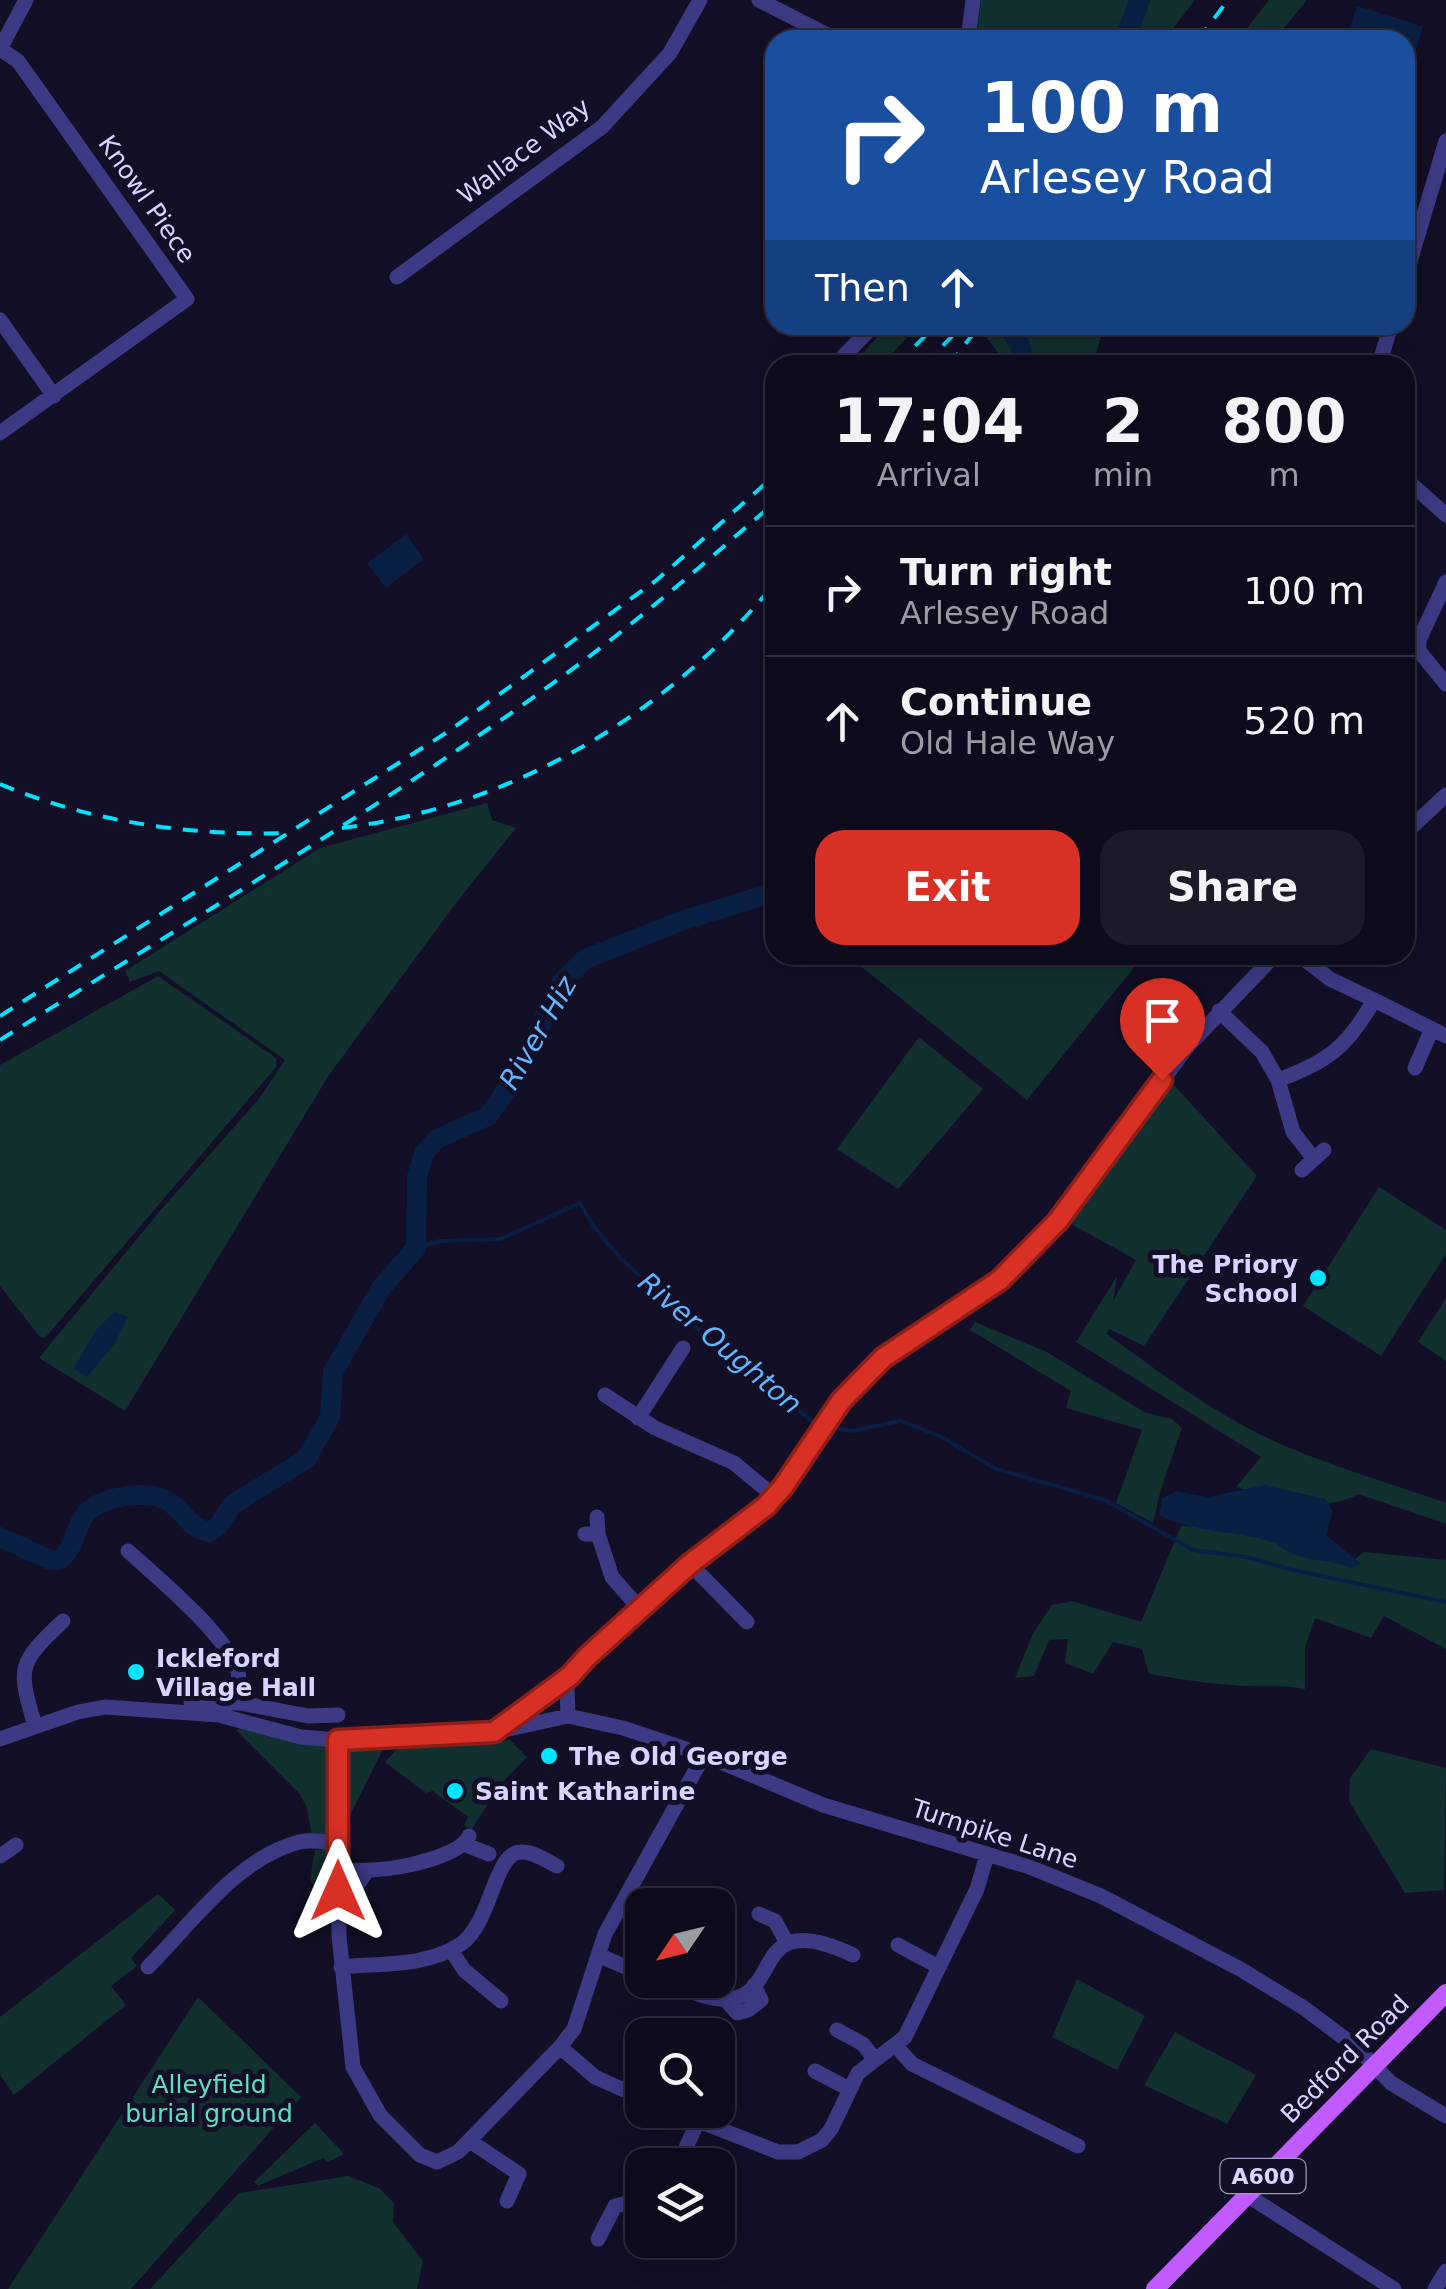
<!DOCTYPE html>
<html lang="en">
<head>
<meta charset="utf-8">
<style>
	body { margin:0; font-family:"DejaVu Sans",sans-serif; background:#1c1929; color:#f1f3f6; height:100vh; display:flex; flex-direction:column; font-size:38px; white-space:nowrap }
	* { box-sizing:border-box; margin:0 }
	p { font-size:32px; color:#9b9ba3 }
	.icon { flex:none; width:55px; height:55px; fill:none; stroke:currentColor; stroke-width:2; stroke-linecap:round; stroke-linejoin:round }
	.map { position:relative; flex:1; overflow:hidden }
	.details { position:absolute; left:765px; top:355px; width:650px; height:610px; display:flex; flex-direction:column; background:#0e0b1c; border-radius:30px; box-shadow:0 5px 25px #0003,0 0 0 2px #2e2b3b }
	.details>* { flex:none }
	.hud { position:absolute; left:765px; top:30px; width:650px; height:305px; border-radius:30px; box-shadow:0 5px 25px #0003,0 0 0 2px #2e2b3b; background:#1a4fa0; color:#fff; overflow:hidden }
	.needle { width:65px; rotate:235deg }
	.controls { position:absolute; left:625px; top:1888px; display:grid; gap:20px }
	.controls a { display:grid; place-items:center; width:110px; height:110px; border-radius:20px; background:#0e0b1c; box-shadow:0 5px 25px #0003,0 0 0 2px #2e2b3b; font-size:50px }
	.pin { position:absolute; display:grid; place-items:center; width:85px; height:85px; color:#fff; margin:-102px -42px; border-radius:50% 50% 50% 0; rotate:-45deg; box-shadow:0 0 10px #0007 }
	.pin .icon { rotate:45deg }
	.me { position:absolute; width:110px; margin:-55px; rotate:0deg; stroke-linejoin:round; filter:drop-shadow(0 0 8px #0008) }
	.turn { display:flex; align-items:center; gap:35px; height:210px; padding:0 50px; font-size:45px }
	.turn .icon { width:130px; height:130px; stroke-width:2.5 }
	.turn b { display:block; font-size:70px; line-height:85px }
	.then { display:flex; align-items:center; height:95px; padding:0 50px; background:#0003; gap:20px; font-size:38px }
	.eta { display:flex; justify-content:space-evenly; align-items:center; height:170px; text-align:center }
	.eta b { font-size:60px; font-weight:600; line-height:70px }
	.cta { display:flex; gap:20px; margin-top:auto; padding:20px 50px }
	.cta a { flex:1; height:115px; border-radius:30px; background:#d93025; color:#fff; font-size:40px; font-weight:600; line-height:115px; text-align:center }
	.cta a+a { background:#1c1929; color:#f1f3f6 }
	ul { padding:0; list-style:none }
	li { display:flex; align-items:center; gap:30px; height:130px; padding:0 50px; border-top:2px solid #2e2b3b }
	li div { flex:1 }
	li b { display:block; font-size:38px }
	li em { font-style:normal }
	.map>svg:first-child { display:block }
</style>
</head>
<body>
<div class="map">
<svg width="1446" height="2289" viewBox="0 0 1446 2289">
	<rect width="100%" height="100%" fill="#130f26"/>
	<!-- green -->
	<path fill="#12302f" d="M981 0H1195L1164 40H976Z
		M1269 0H1307L1274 40H1238Z
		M888 325H919L881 365H856L855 362Z
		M993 325H1104L1093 365H1008L983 333Z
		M487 803 492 820 516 828 459 899 329 1075 125 1411 39 1358 159 1212 258 1100 285 1060 159 971 130 982 125 971 320 848Z
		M847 955H1144L1027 1100Z
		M158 976 276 1058 277 1066 45 1338 40 1337 0 1286V1065Z
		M919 1037 983 1089 898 1189 837 1149Z
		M1173 1084 1257 1176 1144 1346 1109 1329 1107 1334C1163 1375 1220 1418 1285 1446 1337 1468 1393 1484 1446 1503V1524L1359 1494C1319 1515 1277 1498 1236 1487L1261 1457 1076 1342 1117 1276 1113 1301 1136 1260 1066 1221Z
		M1379 1187 1446 1230V1254L1381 1356 1303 1306Z
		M1446 1298V1361L1418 1342Z
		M975 1322 1047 1352 1146 1413 1172 1419 1182 1428 1161 1489 1153 1523 1116 1503 1142 1430 1066 1408 1071 1391 970 1330Z
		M1181 1526 1259 1531 1352 1562 1364 1552 1446 1560V1649L1384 1616 1371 1638 1315 1618 1305 1647V1689C1283 1685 1264 1687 1243 1686 1211 1684 1180 1679 1149 1674L1142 1649 1113 1642 1093 1674 1065 1663 1068 1639 1049 1640 1034 1676 1015 1678 1033 1633 1052 1605 1072 1601 1141 1622Z
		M241 1727 385 1745 344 1827 334 1839 312 1837 307 1808 300 1794 236 1730Z
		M510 1740 527 1757 500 1785 471 1830 464 1825 468 1817 433 1791 426 1793 385 1762 402 1744Z
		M1371 1749 1446 1768 1444 1890 1405 1893 1349 1801 1350 1778Z
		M335 1848 336 1930 310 1879 315 1850Z
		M158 1894 175 1910 131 1958 137 1966 111 1986 126 2005 14 2095 0 2075V2017Z
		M1077 1979 1145 2016 1117 2070 1052 2037Z
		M198 1997 301 2097 131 2289H8Z
		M1175 2032 1256 2075 1227 2124 1144 2085Z
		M315 2123 344 2154 328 2162 323 2158 258 2186 254 2182Z
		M348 2176 379 2188 394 2203 393 2222 423 2261 417 2289H150L239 2193Z"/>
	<!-- water -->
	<path fill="#0a1f44" d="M1357 6 1423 26 1412 63 1405 61V40H1346Z
		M406 534 424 559 386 588 367 563Z
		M114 1312 128 1317 115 1343 87 1377 74 1368 96 1330Z
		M1265 1485 1326 1499 1333 1512 1326 1535 1361 1564 1351 1568C1331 1560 1318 1562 1299 1556 1289 1554 1281 1545 1272 1542 1234 1530 1194 1533 1159 1515L1162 1499 1176 1491 1208 1497Z"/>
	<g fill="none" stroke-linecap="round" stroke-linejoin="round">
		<!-- stream -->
		<path stroke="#0a1f44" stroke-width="4" d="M416 1248 440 1241 501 1239 580 1203C599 1240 626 1264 656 1291 708 1340 763 1382 818 1426
			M828 1427 851 1431 901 1421 942 1437 996 1469 1105 1500 1193 1550 1246 1557 1293 1570 1446 1602"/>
		<!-- river -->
		<path stroke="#0a1f44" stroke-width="20" d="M1124 40 1140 0
			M1007 325 1020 345 1024 365
			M0 1537 50 1560H59C78 1547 73 1522 91 1509 108 1496 147 1490 166 1500 183 1509 188 1528 209 1532L219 1525 232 1505 306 1459 330 1417 333 1372 381 1288 416 1248 417 1177 424 1153 437 1139 488 1116 515 1078 562 982 585 959 681 921 775 892"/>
		<!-- minor -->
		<path stroke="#3d3a85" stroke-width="15" d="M759 0 837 40
			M968 40 973 0
			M0 49 18 61 187 299 0 433
			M0 49 26 0
			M397 277 602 127 670 53 700 0
			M1405 278 1446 141
			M0 320 54 396
			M835 365 874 325
			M1379 365 1391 325
			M1408 481 1446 515
			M1446 582 1419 640V651L1446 684
			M1405 833 1446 795
			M1374 1000 1446 1036
			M1219 1011 1262 1052 1278 1080C1328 1062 1348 1046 1374 1000L1330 979 1308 962
			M1415 1068 1431 1031
			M1278 1080 1293 1132 1314 1159
			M1302 1170 1324 1150
			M605 1395 655 1428 734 1463 775 1497
			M638 1418 683 1348
			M585 1534H598L597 1517
			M598 1534 612 1577 640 1609
			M128 1551C155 1575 229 1637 238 1672 240 1682 239 1693 240 1703
			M690 1564 747 1622
			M191 1702 240 1703 308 1716 338 1715
			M568 1716 567 1688 577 1666 690 1564 766 1506 783 1487 841 1401 883 1358 981 1296 999 1280 1058 1221 1188 1046 1275 955
			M35 1726C18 1668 17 1664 63 1621
			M495 1732 570 1676
			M0 1739 78 1712 105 1707 219 1715 301 1737 338 1740 495 1732 568 1716 623 1728 704 1755 823 1805 1027 1866 1101 1896 1240 1969 1304 2008 1356 2047 1391 2083 1446 2116
			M338 1740 339 1936 353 2067 380 2115 420 2155 437 2162 458 2152 560 2047 574 2029 605 1934 704 1755
			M466 1845 489 1854
			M0 1856 16 1845
			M338 1867C363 1878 459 1861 469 1836
			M759 1914 775 1921 787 1943
			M339 1915 366 1872
			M898 1945 939 1967
			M451 1950 464 1970 501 2001
			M598 1955 642 1974
			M148 1967C192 1923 236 1859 299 1842 312 1839 326 1842 338 1844
			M341 1967C380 1963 427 1967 461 1944 492 1922 494 1852 521 1852 534 1851 546 1861 557 1866
			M662 1980C682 1987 709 2002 730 1999 783 1993 750 1907 853 1955
			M726 2000 737 2013 748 2010 761 2000 754 1985
			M837 2030 863 2044 874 2059
			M896 2046 912 2064 1078 2146
			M560 2047 595 2077 642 2098
			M815 2071 849 2089
			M671 2110 778 2152H798L822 2140 831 2129 858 2073 905 2037 977 1889 987 1855
			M470 2141 519 2174 507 2201
			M678 2165 698 2121
			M1245 2194 1394 2289
			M598 2239 615 2206 627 2203 642 2210
			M1435 2289 1446 2271"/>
		<!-- major -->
		<path stroke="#c25bff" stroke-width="18" d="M1155 2289 1446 1993"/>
		<!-- rail -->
		<path stroke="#00e5ff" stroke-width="4" stroke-dasharray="15 12" stroke-linecap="butt" d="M1198 40 1228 0
			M896 365 936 325
			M924 365 963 325
			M949 365 980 325
			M0 784C90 822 190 836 287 833
			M342 828C512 807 667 715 775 583
			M0 1016 449 731 658 579 775 475
			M0 1040C189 921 383 807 563 676 637 622 706 562 775 502"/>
	</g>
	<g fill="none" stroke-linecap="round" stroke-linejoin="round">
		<!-- route casing -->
		<g stroke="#8d1f18" stroke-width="25">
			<path id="route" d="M338 1891V1740L494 1732 570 1676 587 1657 690 1564 766 1506 783 1487 841 1401 883 1358 1000 1280 1058 1221 1162 1080"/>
		</g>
		<!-- route -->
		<use href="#route" stroke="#d93025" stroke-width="18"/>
	</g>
	<!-- markers -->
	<g fill="#00e5ff" stroke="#130f26" stroke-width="4">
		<circle cx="1318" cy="1278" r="10"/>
		<circle cx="136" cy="1672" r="10"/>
		<circle cx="549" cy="1756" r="10"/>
		<circle cx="455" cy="1791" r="10"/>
	</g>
	<g text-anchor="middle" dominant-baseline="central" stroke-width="10" stroke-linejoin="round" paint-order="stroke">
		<!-- shield labels -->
		<rect fill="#130f26" stroke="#9e99be" stroke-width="2.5" x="1220.5" y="2159" width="85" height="34" rx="8"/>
		<g font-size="22" font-weight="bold" fill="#d9d4ff">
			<text x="1263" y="2176">A600</text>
		</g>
		<!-- street labels -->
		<g font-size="25" fill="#d9d4ff" stroke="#130f26">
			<text transform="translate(524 151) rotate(-37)">Wallace Way</text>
			<text transform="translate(147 199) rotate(55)">Knowl Piece</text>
			<text transform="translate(995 1834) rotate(18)">Turnpike Lane</text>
			<text transform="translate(1345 2059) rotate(-45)">Bedford Road</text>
		</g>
		<!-- poi labels -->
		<g font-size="25" font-weight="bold" fill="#d9d4ff" stroke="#130f26" text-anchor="start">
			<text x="1298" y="1264" text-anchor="end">The Priory<tspan x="1298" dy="29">School</tspan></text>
			<text x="156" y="1658">Ickleford<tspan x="156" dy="29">Village Hall</tspan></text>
			<text x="569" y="1756">The Old George</text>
			<text x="475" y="1791">Saint Katharine</text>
		</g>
		<!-- park labels -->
		<g font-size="25" fill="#5fe0c0" stroke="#130f26">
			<text x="209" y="2084">Alleyfield<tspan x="209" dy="29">burial ground</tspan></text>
		</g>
		<!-- water labels -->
		<g font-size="28" font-style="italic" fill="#62b6ff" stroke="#130f26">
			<text transform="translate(538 1033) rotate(-60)">River Hiz</text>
			<text transform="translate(720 1343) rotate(40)">River Oughton</text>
		</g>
	</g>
</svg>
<div class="controls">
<a><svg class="needle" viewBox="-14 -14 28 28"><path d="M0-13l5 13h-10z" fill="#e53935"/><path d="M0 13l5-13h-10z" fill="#9b9ba3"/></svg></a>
<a><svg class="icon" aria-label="search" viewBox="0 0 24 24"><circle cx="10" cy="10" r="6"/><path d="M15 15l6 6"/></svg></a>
<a><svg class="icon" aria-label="layers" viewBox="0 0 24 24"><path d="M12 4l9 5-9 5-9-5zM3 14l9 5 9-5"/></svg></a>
</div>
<div class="pin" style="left:1162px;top:1080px;background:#d93025"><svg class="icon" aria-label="arrive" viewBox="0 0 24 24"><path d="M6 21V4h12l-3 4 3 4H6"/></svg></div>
<svg class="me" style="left:338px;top:1891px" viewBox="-20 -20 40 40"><path d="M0-17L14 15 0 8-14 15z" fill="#d93025" stroke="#fff" stroke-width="4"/></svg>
<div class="hud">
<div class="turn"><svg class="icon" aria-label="right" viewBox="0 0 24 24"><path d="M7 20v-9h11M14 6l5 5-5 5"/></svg><div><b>100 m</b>Arlesey Road</div></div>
<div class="then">Then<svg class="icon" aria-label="ahead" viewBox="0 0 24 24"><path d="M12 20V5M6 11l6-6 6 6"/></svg></div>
</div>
<section class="details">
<div class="eta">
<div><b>17:04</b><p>Arrival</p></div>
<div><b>2</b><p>min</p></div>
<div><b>800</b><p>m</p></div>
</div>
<ul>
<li><svg class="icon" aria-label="right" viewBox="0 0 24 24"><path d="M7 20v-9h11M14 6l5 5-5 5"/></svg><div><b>Turn right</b><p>Arlesey Road</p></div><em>100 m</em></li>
<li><svg class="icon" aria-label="ahead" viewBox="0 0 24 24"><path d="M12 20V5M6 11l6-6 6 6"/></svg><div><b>Continue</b><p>Old Hale Way</p></div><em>520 m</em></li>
</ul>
<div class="cta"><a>Exit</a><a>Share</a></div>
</section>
</div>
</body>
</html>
